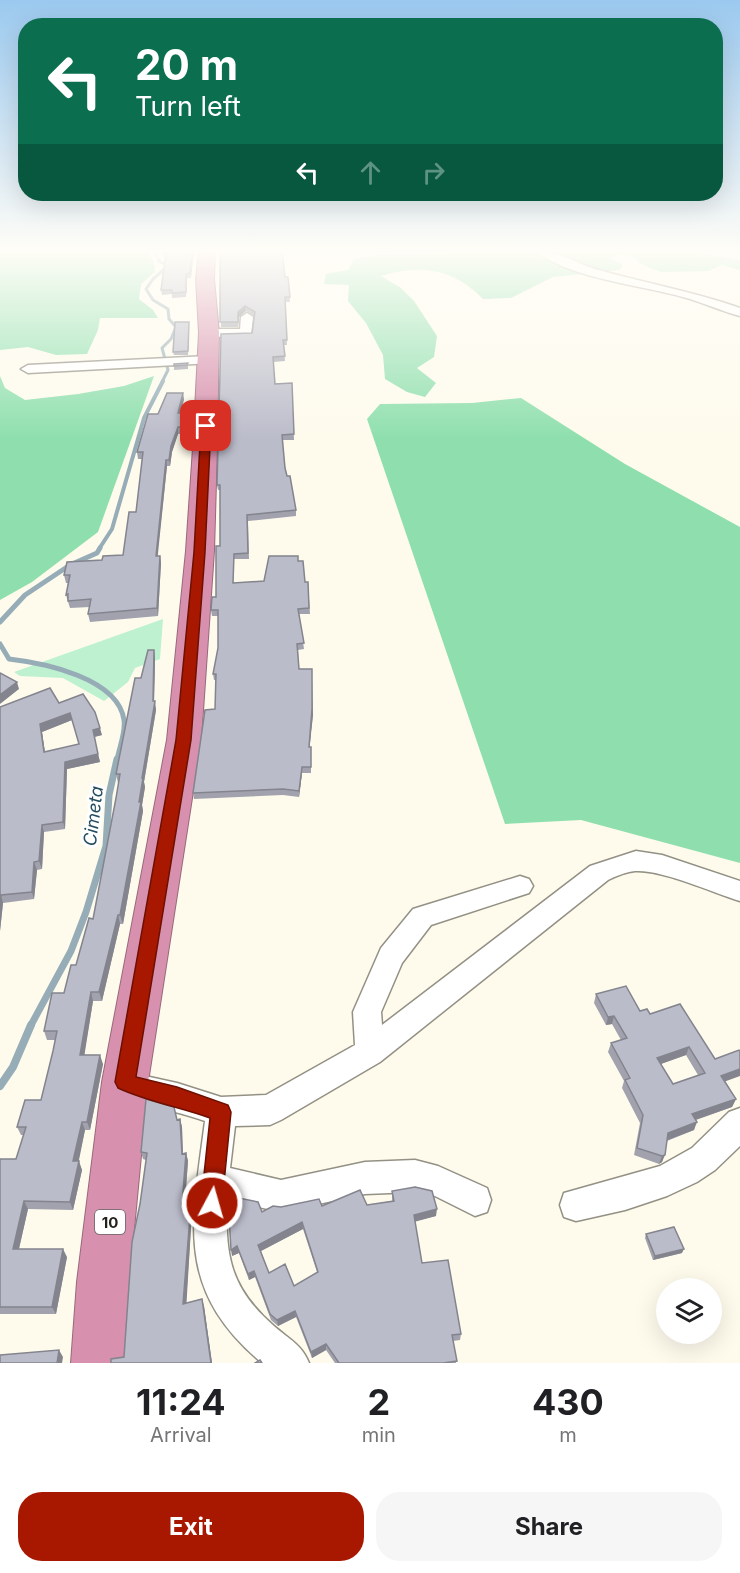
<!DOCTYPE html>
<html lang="en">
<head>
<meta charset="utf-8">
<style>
	body { margin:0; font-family:Inter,sans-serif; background:#f6f6f6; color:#202124; height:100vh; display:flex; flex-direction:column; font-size:22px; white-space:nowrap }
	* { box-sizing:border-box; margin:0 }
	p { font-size:20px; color:#757577 }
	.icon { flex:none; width:33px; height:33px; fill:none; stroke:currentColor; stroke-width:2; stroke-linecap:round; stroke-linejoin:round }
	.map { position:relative; height:1363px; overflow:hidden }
	.drawer { display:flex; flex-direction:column; background:#fff; flex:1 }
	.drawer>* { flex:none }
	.hud { position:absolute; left:18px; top:18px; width:705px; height:183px; border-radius:24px; box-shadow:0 6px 24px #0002; background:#0b6e4f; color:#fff; overflow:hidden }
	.fabs { position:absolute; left:656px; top:1278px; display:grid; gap:12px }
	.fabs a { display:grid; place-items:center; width:66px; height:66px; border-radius:50%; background:#fff; box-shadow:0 6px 24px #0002; font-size:30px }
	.pin { position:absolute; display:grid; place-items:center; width:51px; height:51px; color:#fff; margin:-26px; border-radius:12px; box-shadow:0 3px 9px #0006 }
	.me { position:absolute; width:66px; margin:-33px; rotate:6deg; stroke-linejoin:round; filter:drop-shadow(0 0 4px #0008) }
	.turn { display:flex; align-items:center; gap:21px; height:126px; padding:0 18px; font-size:27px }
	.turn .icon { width:78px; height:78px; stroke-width:2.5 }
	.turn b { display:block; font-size:42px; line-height:51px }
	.lanes { display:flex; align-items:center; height:57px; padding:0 18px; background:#0003; justify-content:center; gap:30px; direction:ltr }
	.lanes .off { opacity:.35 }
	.eta { display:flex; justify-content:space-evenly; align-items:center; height:102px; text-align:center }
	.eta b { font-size:36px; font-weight:700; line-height:42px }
	.primary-button { display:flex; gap:12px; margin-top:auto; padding:12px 18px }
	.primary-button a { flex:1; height:69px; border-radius:24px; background:#a81801; color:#fff; font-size:24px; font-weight:700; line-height:69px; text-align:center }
	.primary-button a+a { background:#f6f6f6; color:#202124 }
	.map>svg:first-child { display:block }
</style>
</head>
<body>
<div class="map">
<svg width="740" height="1363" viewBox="0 0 740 1363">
	<rect width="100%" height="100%" fill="#fefbed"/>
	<!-- green -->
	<path fill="#bdf1cf" d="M163 619 160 659 135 668 128 682 104 701 63 678 20 676 14 672Z"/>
	<!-- forest -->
	<path fill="#8edfad" d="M0 249H147L154 263 155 272 141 284 139 299 153 310 158 318H100L98 330 87 354 56 355 28 347 0 350Z
		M453 249H674L740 260V270L722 265 708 271 661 272 643 265 633 257 619 254 610 258 623 265 619 270 553 277 511 298 483 299C453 268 420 264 381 276L401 288 414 301 437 336 434 357 417 368 436 383 425 397 407 392 385 379 383 355 366 323 348 301 349 285 324 284 326 274 348 270 354 259 378 255 448 254Z
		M0 376 5 388 25 400 78 394 124 386 154 376 98 532 32 582 0 600Z
		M521 398 625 464 740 527V863L581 820 505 824 367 419 380 404 472 403Z"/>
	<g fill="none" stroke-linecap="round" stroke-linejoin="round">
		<!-- stream-far4 -->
		<path stroke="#96adb7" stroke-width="3" d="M155 249 159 261 168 266 153 279 146 289 153 300 168 309 169 319 176 327 171 339 162 348 168 370 162 382"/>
		<!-- stream-far3 -->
		<path stroke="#96adb7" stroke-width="4" d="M99 549 112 529 144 418 163 381"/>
		<!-- stream-far2 -->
		<path stroke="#96adb7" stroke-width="5" d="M0 622 25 595 70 565 97 553 100 548
			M0 644 9 659C44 663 118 678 124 720 126 732 119 748 117 760"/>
		<!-- stream-far1 -->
		<path stroke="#96adb7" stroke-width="7" d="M30 1027 71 951 86 912 106 846 109 795 117 759"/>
		<!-- stream -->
		<path stroke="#96adb7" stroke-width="8" d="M0 1086 13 1067 31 1025"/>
		<!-- minor casing -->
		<g stroke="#939084" stroke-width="3">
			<path id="minor" d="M534 249C555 249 574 263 595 269 644 283 692 291 740 308V316C721 311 702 302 683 297 641 285 565 278 534 249Z
				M247 313 253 317 251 336 209 337 202 333 209 329H240L241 317Z
				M208 356 215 360 213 363 28 373 21 369 28 365Z
				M636 851 662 855 740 881V901C714 893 661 869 635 871 626 872 616 876 608 880L380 1062 281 1120 270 1125 235 1126 230 1168 281 1180 365 1162 415 1160 438 1166 487 1188 491 1200 487 1212 475 1216 435 1196 415 1192 365 1194 281 1212 227 1200C225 1257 230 1288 275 1327 289 1339 302 1345 309 1363H262C174 1289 192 1223 205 1121 174 1110 143 1106 114 1092L110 1082 114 1072 125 1068 145 1076 177 1083 221 1097 266 1095 355 1045 353 1012 381 948 413 909 520 876 529 879 533 886 529 893 431 925 402 963 381 1012 382 1025 590 866Z
				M740 1108V1146L715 1170 697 1182 667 1196 625 1210 576 1221 564 1217 560 1205 564 1193 660 1166 692 1148 729 1112Z"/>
		</g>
		<!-- highway casing -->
		<g stroke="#98697b" stroke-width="2">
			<path id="highway" d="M199 249H215L214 279 219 333 217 448 214 551 201 740 148 1082 129 1282 125 1363H71L77 1282 102 1082 167 740 186 551 193 448 199 333 196 279Z"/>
		</g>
		<!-- minor -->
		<use href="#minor" fill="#fff" fill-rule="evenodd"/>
		<!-- highway -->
		<use href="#highway" fill="#d790ae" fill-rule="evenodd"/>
	</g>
	<!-- wall -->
	<path fill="#a1a2ae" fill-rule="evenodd" d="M164 249H197L193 259 191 278H187L186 297 172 298V294L162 295 161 290 165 258H164Z
		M216 249H282L285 277H288L290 302H285L287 345H284L285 361 273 362 275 384 292 383 294 440H282L285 468 296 510V516L248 521 249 559H234L233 583 264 581 298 561 305 582H308L310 614H299L304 649 298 650 299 669 313 715 309 747 311 753V773H302L299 797 283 795 194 799 193 793 215 709 216 680H214L213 674 218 648V616H212L211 610 216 597 220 546V490H218L217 485 252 333 254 317 246 311 239 317 238 327H221L220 252 217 253Z
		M189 322 188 355H174L173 352Z
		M188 363V369L174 370V364Z
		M184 399 181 413 185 420 181 434H178L172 452 170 466H167L161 521 157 556H160L161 563 158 616 90 622 88 614 90 607 70 608 66 595 68 583H66L64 575 102 560 123 555 136 512 142 459H138L137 452 158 414Z
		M154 650 155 659 154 701 156 710 144 782 145 787 142 805 143 811 123 924H120L102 1001H93L84 1055 103 1064 90 1130H85L78 1161 82 1170 73 1210 28 1209 19 1249 67 1257 56 1314H0V1159H16L24 1135H21L17 1127 41 1100 53 1051 55 1040H47L44 1031 64 993 76 965 93 919 119 783H118L116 774 141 678Z
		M59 703 102 735 94 737 100 762 67 769 65 829 44 832 42 869 37 870 34 899 3 903 0 931V707ZM72 720 79 744 45 752 42 732Z
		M596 994 640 1011 650 1014 680 1004 736 1099 732 1107 696 1120 694 1130 667 1141 662 1162 659 1164 634 1155 640 1123 622 1088 624 1081 608 1052 611 1043 621 1040 612 1024 606 1025 594 1003ZM686 1055 698 1075 673 1084 661 1064Z
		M180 1119 182 1127 183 1154 186 1153 188 1161 185 1204 192 1212 186 1303 204 1306 212 1363H111L124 1357 140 1204 146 1160 143 1159 141 1152 177 1120Z
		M392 1191 436 1216 415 1221 422 1263 461 1334 460 1340 453 1341 456 1363H335L326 1350 312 1358 296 1317 278 1326 271 1320 255 1277 249 1280 239 1253 232 1256 262 1212 281 1207 367 1205 392 1201ZM303 1229 317 1272 294 1286 269 1273 261 1251Z
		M646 1234 682 1253 653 1260 645 1238Z"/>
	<!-- shaded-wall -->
	<path fill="#83848d" d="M194 249H197L193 259 191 278 192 254Z
		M245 306 246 311 239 317 238 327V312Z
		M183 393 184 399 179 420 178 413Z
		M184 413 185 420 181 434V427Z
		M178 427V434L172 452 170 466 169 460 171 446Z
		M166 460 167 466 157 563 156 556Z
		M160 556 161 563 158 616 157 608Z
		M154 650 155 659 154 704 155 701 156 710 144 782 145 787 142 805 143 811 123 924 120 915 139 802 142 778 153 701Z
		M312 675 313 715 309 753V747Z
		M17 682 19 689 0 704V695Z
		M70 713 72 720 42 732 46 760 44 752 40 724Z
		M100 728 102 735 94 737 93 730Z
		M98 754 100 762 67 769 65 829 63 822 65 762Z
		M302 767V773L299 797V791Z
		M42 825 44 832 42 869 39 861Z
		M34 862 37 870 34 899 32 892Z
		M1 895 3 903 0 931V900Z
		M118 915 120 924 102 1001 99 992Z
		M91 992 93 1001 83 1064 80 1055Z
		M614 1016 612 1024 606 1025 608 1017Z
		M689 1047 686 1055 655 1066 657 1058Z
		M100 1055 103 1064 90 1130 87 1122Z
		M740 1069V1076L718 1084 721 1076Z
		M736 1099 732 1107 689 1122 692 1114Z
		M180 1119 182 1127 183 1161 182 1154Z
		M82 1122 85 1130 77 1170 73 1161Z
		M697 1122 694 1130 665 1141 668 1133Z
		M186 1153 188 1161 184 1212 182 1205Z
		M665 1155 662 1162 659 1164 662 1156Z
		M79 1161 82 1170 73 1210 70 1202Z
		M24 1201 28 1209 17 1257 13 1249Z
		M191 1204 192 1212 186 1311 183 1304Z
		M437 1209 436 1216 414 1222V1215Z
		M302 1222 303 1229 259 1252 258 1245Z
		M237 1246 239 1253 232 1256 231 1250Z
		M63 1249 67 1257 56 1314 52 1307Z
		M684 1249 682 1253 653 1260 655 1256Z
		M254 1271 255 1277 249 1280 248 1274Z
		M202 1299 204 1306 212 1363H211Z
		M295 1311 296 1317 278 1326 277 1320Z
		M326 1344V1350L312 1358 311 1352Z
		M59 1350 63 1357 62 1363H57Z"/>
	<!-- building -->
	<path fill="#bbbcca" stroke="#83848d" stroke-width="1.5" fill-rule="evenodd" d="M164 249H194L192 254 190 273 186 274V292L172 293V290H161L166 254H163Z
		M220 249H282L285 277H288L290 297H285L287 340H283L285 356 273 357 275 384 292 383 294 434 282 435 285 468 287 476H290L296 510 247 515 248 553 234 554 233 583 264 581 269 556H298V561H303L305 582H308L309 608 298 609 304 643 297 644 299 669H312V709L309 747H311V767H302L299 791 283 789 193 793 205 710 215 709 216 674H213L218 648V610H211L212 597H216V546H220V485H217L221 334 252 333 255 312 245 306 238 312V322H220Z
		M175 322H189L188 351 173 352Z
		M188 363 187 365 174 366V364Z
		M167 393H183L178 413H184L181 427H178L171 446 169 460H166L156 556H160L157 608 88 614 91 599 68 601V594L66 595 70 575H64L67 562 102 560 103 556 123 555 129 512H136L143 452H137L148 414H158Z
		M148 650H154L153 701H155L142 778H143L139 802H141L120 915H118L99 992H91L80 1055H100L87 1122H82L73 1161H79L70 1202 24 1201 13 1249H63L52 1307H0V1159H16L26 1127H17L25 1100H41L53 1051 57 1031H44L52 993H64L71 965H76L89 918 93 919 116 798 120 774H116L135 678H141Z
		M0 673 17 682 0 695Z
		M50 688 59 703 83 694 95 712 100 728 93 730 98 754 65 762 63 822 42 825 39 861 34 862 32 892 1 895 0 900V707ZM70 713 79 744 44 752 40 724Z
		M626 986 640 1011 647 1009 650 1014 680 1004 715 1059 739 1050 740 1051V1069L721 1076 736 1099 692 1114 697 1122 668 1133 665 1155 662 1156 637 1148 643 1115 625 1080 630 1078 611 1043 627 1038 614 1016 608 1017 596 994ZM689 1047 705 1073 673 1084 657 1058Z
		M146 1099 174 1107 177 1120 180 1119 182 1154 186 1153 182 1205 191 1204 183 1304 202 1299 211 1363H111V1359L124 1357 132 1242 140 1204 147 1153 141 1152Z
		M415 1187 432 1191 437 1209 414 1215 422 1263 448 1260 461 1334 452 1335 457 1361 443 1363H339L326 1344 311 1352 295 1311 277 1320 270 1314 254 1271 248 1274 237 1246 231 1250 228 1200 234 1197 258 1202 262 1212 273 1206 281 1207 319 1199 322 1206 360 1190 367 1205 394 1201 392 1191ZM302 1222 318 1272 294 1286 285 1264 269 1273 258 1245Z
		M674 1227 684 1249 655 1256 646 1234Z
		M59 1350 57 1363H0V1355Z
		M260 1360 262 1363H255Z"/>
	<!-- sky -->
	<linearGradient id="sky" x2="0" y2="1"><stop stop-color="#9bc9ef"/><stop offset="0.57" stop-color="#fffdf7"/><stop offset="1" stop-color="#fffdf7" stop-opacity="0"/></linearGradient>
	<rect width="740" height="440" fill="url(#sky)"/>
	<!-- route -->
	<path fill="#a81801" stroke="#6d1001" stroke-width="1.5" d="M206 423 211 426 205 552 191 740 136 1077 177 1087 228 1105 231 1112 222 1203 219 1211 212 1214 204 1211 201 1203 210 1118C180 1107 148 1102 118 1088L115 1082 176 740 194 552 201 426Z"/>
	<g text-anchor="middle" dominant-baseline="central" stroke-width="6" stroke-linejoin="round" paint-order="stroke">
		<!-- shield labels -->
		<rect fill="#fff" stroke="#646460" stroke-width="1.5" x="95" y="1210" width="30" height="24" rx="4.5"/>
		<g font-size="15" font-weight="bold" fill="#22211c">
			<text x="110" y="1222">10</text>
		</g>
		<!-- water labels -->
		<g font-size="18" font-style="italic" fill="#254d5f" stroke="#fff">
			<text transform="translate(93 816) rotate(-83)">Cimeta</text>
		</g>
	</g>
</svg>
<div class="fabs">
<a><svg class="icon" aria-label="layers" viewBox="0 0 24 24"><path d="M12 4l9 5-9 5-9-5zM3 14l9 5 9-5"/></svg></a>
</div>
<div class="pin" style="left:206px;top:426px;background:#d93025"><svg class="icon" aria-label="arrive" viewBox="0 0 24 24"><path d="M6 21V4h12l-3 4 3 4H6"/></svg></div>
<svg class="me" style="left:212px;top:1203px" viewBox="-20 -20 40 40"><circle r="17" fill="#a81801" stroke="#fff" stroke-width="3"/><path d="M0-11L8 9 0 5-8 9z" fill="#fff"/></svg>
<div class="hud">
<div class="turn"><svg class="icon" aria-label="left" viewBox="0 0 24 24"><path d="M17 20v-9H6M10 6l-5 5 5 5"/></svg><div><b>20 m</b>Turn left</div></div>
<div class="lanes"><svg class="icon" aria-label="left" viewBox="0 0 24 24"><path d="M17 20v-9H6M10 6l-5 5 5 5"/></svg><svg class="icon off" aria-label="ahead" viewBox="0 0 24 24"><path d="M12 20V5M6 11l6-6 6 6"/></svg><svg class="icon off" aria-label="right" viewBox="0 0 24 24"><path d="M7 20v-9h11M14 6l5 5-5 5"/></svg></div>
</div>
</div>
<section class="drawer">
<div class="eta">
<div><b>11:24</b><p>Arrival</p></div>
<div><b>2</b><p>min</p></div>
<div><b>430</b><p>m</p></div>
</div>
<div class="primary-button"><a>Exit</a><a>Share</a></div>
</section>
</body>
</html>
